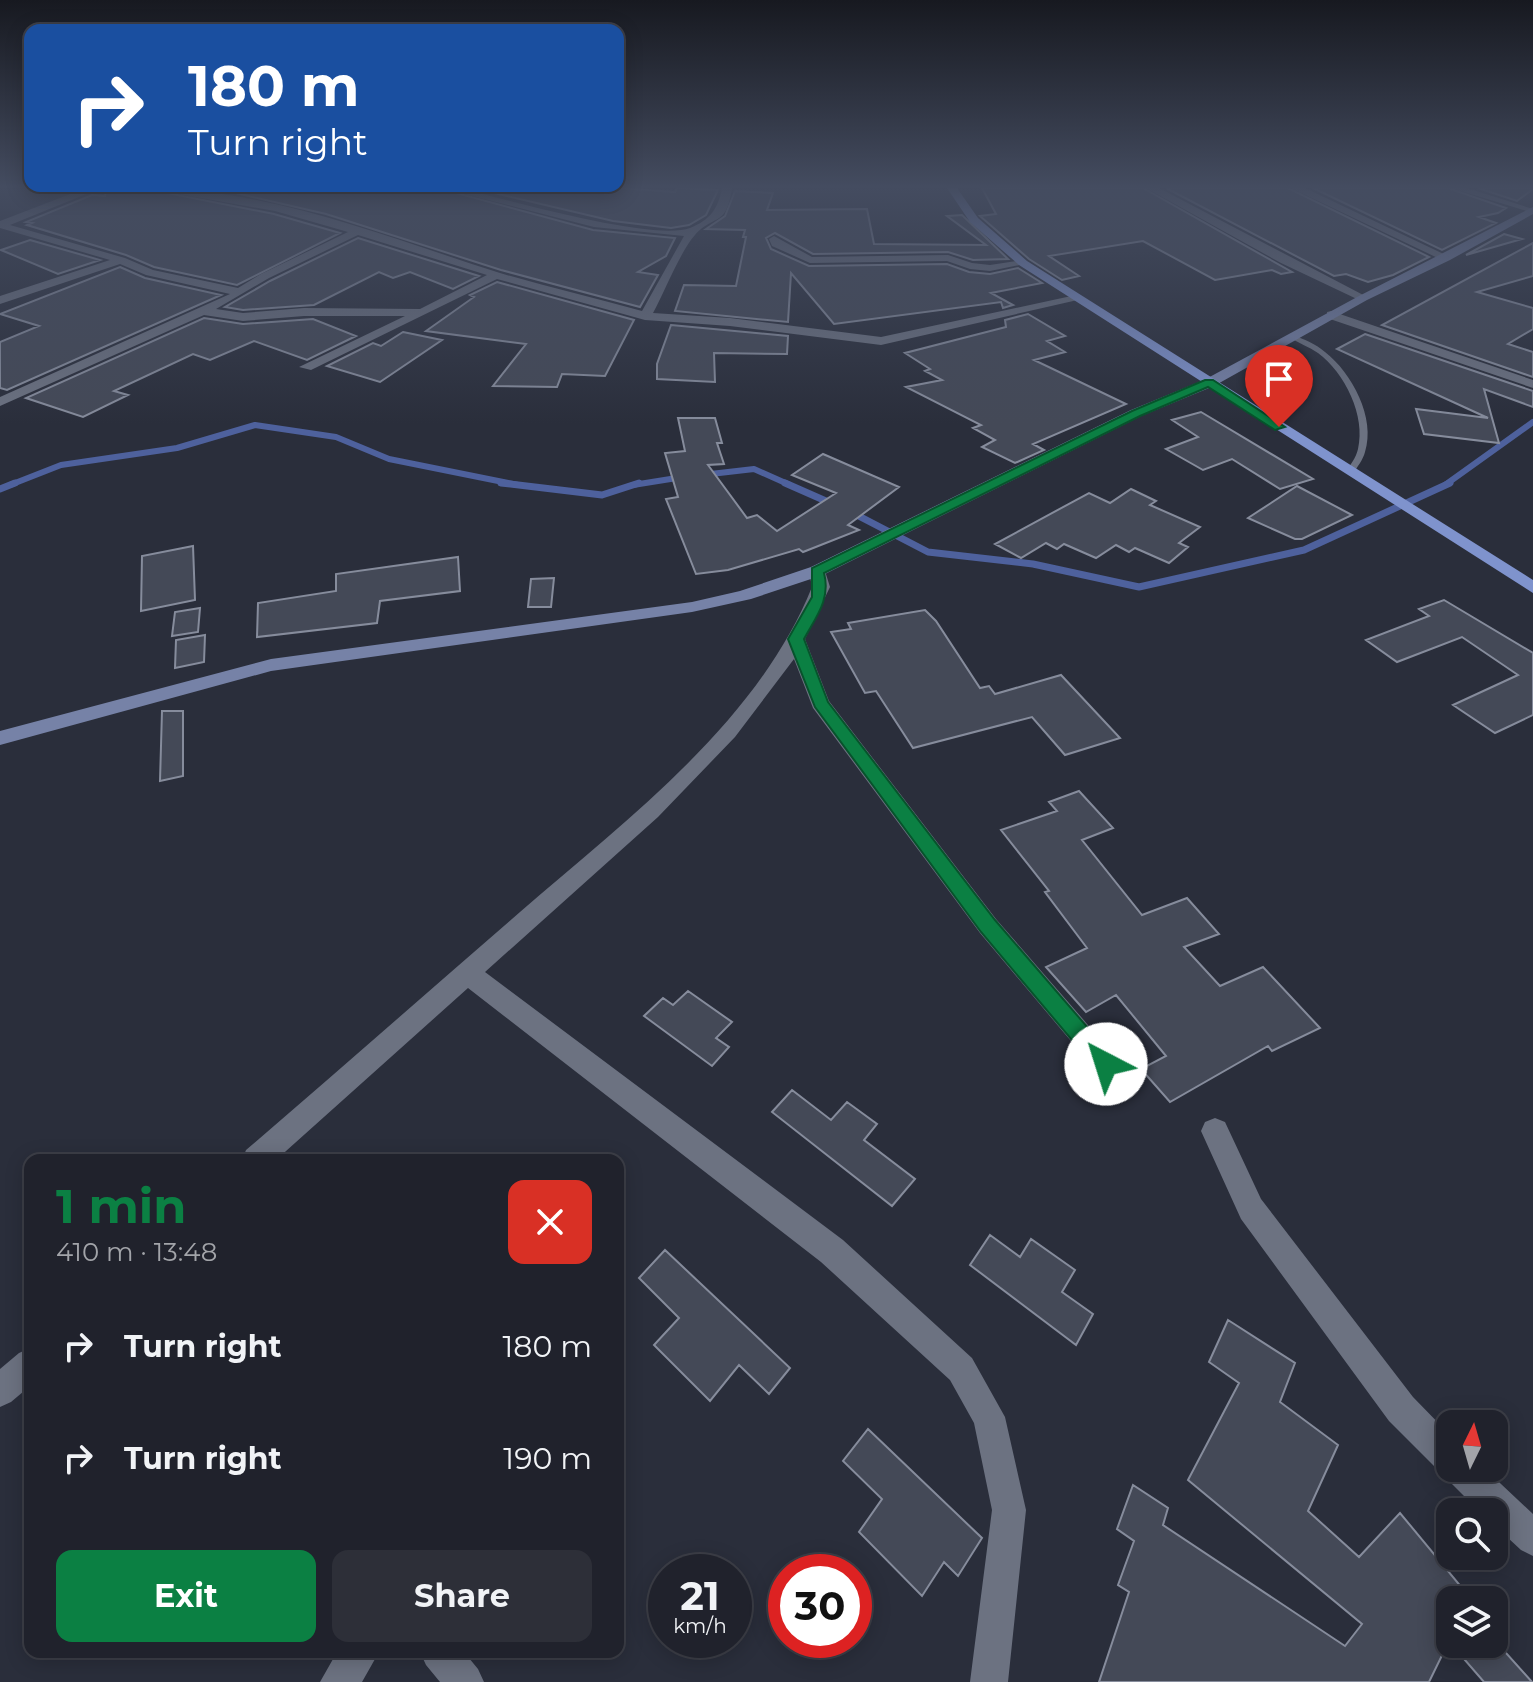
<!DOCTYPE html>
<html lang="en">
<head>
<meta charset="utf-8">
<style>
	body { margin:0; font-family:Montserrat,sans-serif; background:#2d2f38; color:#f1f3f6; height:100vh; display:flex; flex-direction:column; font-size:30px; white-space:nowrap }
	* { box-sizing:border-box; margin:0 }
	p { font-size:26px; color:#a2a4a9 }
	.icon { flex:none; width:44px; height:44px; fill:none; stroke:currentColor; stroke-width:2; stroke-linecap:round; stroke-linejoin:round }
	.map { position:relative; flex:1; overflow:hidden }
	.panel { position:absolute; left:24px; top:1154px; width:600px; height:504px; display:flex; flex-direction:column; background:#20222c; border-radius:16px; box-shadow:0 4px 20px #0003,0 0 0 2px #3d3f48 }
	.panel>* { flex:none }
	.banner { position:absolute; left:24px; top:24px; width:600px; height:168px; border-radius:16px; box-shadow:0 4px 20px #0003,0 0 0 2px #3d3f48; background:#1a4fa0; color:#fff; overflow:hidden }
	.needle { width:52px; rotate:5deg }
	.controls { position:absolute; left:1436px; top:1410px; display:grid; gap:16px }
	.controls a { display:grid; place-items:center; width:72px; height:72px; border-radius:16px; background:#20222c; box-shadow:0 4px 20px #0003,0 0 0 2px #3d3f48; font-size:40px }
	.speed { position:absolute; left:648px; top:1554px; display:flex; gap:16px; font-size:40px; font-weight:700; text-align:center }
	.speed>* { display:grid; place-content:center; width:104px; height:104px; border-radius:50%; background:#20222c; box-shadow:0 4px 20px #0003,0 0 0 2px #3d3f48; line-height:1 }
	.speed small { font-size:20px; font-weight:400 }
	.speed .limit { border:12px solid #d22; background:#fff; color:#111 }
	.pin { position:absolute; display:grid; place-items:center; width:68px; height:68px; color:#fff; margin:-82px -34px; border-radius:50% 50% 50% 0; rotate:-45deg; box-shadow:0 0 8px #0007 }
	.pin .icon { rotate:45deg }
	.me { position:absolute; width:88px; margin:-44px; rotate:320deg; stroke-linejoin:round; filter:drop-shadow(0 0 6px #0008) }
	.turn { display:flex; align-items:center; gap:28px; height:168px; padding:0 32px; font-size:36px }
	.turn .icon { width:104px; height:104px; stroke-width:2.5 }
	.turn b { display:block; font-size:56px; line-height:68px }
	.round { display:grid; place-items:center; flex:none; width:84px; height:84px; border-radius:16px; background:#2d2f38 }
	.summary { display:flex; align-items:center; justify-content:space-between; height:136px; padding:0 32px }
	h1 { font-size:48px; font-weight:700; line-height:60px; color:#0b8043 }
	.button { display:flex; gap:16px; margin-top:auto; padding:16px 32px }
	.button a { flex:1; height:92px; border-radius:16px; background:#0b8043; color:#fff; font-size:32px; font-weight:700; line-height:92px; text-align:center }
	.button a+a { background:#2d2f38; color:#f1f3f6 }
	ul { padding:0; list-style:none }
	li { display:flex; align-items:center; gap:24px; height:112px; padding:0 32px }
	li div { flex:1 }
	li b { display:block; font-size:30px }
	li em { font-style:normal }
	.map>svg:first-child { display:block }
</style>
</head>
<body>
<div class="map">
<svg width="1533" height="1682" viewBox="0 0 1533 1682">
	<rect width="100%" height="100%" fill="#2a2e3b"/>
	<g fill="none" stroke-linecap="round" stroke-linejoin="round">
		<!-- stream-far1 -->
		<path stroke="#4e619d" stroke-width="6" d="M702 475 754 469 790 485
			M10 485 61 465 177 448 255 425 336 437 389 459 518 485
			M633 485 683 477
			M1445 485 1533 422"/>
		<!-- stream -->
		<path stroke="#4e619d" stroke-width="7" d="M501 483 602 495 639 483
			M785 483 835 505
			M0 489 15 483
			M849 511 928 552 1033 564 1139 587 1304 550 1450 483"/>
	</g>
	<!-- building -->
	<path fill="#444957" stroke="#868c9c" stroke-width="2" d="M106 188H142L274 214 340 233 237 285 154 267 126 255 27 225 32 223 26 222 92 195 105 196Z
		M200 188H438L593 230 675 238 666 256 638 272 658 275 640 307 501 270 326 214 236 193Z
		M473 188H620L675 192 677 188 718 190 706 215 689 225 671 228 613 221Z
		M982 188H1143L1292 272 1281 274 1272 270 1215 280 1143 241 1049 256 1079 276 1062 280 1029 259 980 216 996 214Z
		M1166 188H1288L1429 257 1393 275 1368 282 1346 274 1334 276Z
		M1313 188H1448L1506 208 1498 213 1479 217 1496 223 1442 250Z
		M1478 188H1533V189L1517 201Z
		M735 191 773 193 767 210 867 209 874 244 986 245 947 216 962 215 1008 259 973 260 948 252 813 254 775 233 766 238 771 249 809 266 947 264 969 272 990 274 1018 268 1042 283 991 293 1013 305 1003 308 1001 302 834 324 791 273 788 322 675 311 684 285 736 286 746 237H743L745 230 706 229 725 216Z
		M1504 234 1522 239 1466 255Z
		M358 238 479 276 453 289 410 272 393 278 379 272 314 305 243 310 225 307 270 281Z
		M30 240 100 260 58 274 1 250Z
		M1533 243V276L1477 292 1533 308V329L1508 344 1533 352V377L1382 325Z
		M120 267 145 278 221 295 7 390 0 388V342L39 326 0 314Z
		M497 282 634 320 605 376 562 374 557 387 493 386 526 344 426 331 474 297 470 295Z
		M1028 314 1065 336 1047 341 1065 352 1034 360 1126 404 1033 444 1044 450 1015 463 982 447 995 440 973 428 981 425 906 387 942 380 925 371 930 369 905 353 1006 327 1005 320Z
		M204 318 243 324 313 319 356 336 307 360 254 341 210 360 193 354 114 391 128 395 83 417 26 398Z
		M671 325 788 336 787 354 714 353 715 382 657 379V364Z
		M403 332 442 340 380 382 327 366 373 343 381 346Z
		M1365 334 1533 391V407L1484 389 1499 443 1424 434 1416 409 1488 418 1337 349Z
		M1201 412 1313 479 1280 489 1232 459 1203 470 1166 449 1198 437 1172 420Z
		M678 418H715L722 443H717L724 464 708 465 747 518 757 515 777 531 836 493 792 475 823 454 899 487 848 525 859 530 803 552 799 549 728 570 696 574 666 499 678 497 665 453 685 451Z
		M1297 486 1352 515 1302 539H1295L1248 518Z
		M1131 489 1156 501 1150 505 1200 527 1179 543 1188 547 1169 563 1135 548 1129 552 1116 545 1096 558 1064 544 1057 549 1046 543 1021 558 995 544 1089 493 1110 503Z
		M193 546 195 600 141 611 142 556Z
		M458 557 460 591 380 601 377 623 257 637 258 603 336 591V574Z
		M554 578 551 607H528L531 579Z
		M1444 600 1533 653V715L1495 733 1453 705 1518 675 1462 637 1397 662 1366 640 1429 616 1419 609Z
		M200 608 198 632 172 636 175 612Z
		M925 610 936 621 980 688 989 686 995 694 1061 675 1120 738 1065 755 1032 717 913 748 876 691 865 693 831 632 851 629 848 623Z
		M205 635 204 662 175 668 176 640Z
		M162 711H183V776L160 781Z
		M1079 791 1113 828 1082 840 1142 915 1187 898 1219 934 1184 947 1220 986 1263 967 1320 1028 1272 1051 1268 1046 1170 1102 1141 1069 1166 1056 1116 995 1086 1012 1046 967 1087 948 1045 892 1049 891 1001 830 1057 811 1049 802Z
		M688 991 732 1022 716 1038 729 1047 712 1066 644 1016 663 998 673 1005Z
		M792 1090 831 1120 847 1102 877 1124 864 1140 915 1179 892 1206 772 1112Z
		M990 1235 1020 1257 1031 1239 1075 1270 1062 1292 1093 1314 1076 1345 970 1265Z
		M665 1250 790 1368 769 1394 739 1365 710 1401 654 1345 679 1318 639 1278Z
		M1228 1320 1295 1363 1280 1402 1338 1445 1308 1511 1359 1557 1400 1513 1472 1600H1450V1639L1429 1682H1099L1129 1592 1118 1585 1134 1541 1117 1529 1133 1485 1168 1508 1163 1525 1345 1646 1362 1624 1188 1480 1239 1383 1209 1362Z
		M868 1429 982 1538 958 1576 944 1562 922 1596 859 1532 882 1499 843 1461Z
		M1451 1644H1498L1532 1682H1484Z"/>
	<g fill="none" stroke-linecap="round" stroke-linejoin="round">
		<!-- service -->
		<path fill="#6c7281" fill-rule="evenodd" d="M1292 335C1304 339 1316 344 1325 352 1352 373 1376 418 1365 452 1363 460 1357 467 1353 474L1346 472C1350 465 1356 458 1358 449 1366 416 1345 373 1318 353 1309 347 1299 343 1290 338L1289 337Z"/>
		<!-- minor -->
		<path fill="#6c7281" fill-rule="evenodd" d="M86 188H101L10 225 125 258 153 270 238 288 261 274 348 232 275 211 145 188C267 188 386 237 500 273 547 287 595 298 642 311L684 236 594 227 441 188H460C503 199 654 242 690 228 710 220 718 209 722 188H732C726 228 715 213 695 235 681 250 664 293 653 313L730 318 881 337 1076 295 1082 299 881 345 730 326 645 320 497 279 311 370 299 367 405 316H304L243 321 204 315 0 406V397L230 294 146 275 120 264 0 304V296L110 260 0 228V221ZM358 235 487 275 420 309 304 308 243 313 216 309 269 278Z
			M1146 188H1159L1369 298 1359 300 1281 263Z
			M1291 188H1305L1452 258 1442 260Z
			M1451 188H1467L1533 209V213Z
			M774 236 812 257 948 255 972 263 990 265 1023 260 1029 263 990 271 970 269 947 261 810 263 772 246 769 239Z
			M1331 311 1533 380V388L1327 318V312Z
			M817 566 825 571 830 587 805 639 829 701 996 919 1115 1056 1119 1064 1115 1072 1106 1076 1097 1072 980 933 813 708 794 659 735 737 658 817 485 972 843 1240 972 1358 1005 1417 1026 1510 1008 1682H970L992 1510 974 1423 950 1380 821 1262 468 988 276 1160H242L246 1150C338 1071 429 991 520 912 628 818 757 723 812 587L809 571Z
			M1215 1118 1225 1122 1261 1199 1413 1397 1450 1435V1468H1484L1533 1514V1556L1521 1550 1494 1525V1512H1480L1389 1421 1241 1219 1201 1131 1205 1122Z
			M30 1348V1386L11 1402 0 1407V1369L19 1353Z
			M337 1652H379L362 1682H320Z
			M420 1652H464L478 1669 484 1682H440L426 1665Z"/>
		<!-- secondary -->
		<path fill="#7682a7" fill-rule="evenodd" d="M1533 207V214L1450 260 1367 300 1214 386 1141 416 823 575 751 599 692 612 271 671 0 745V731L271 659 692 602 740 591 811 567 1131 410 1204 380 1359 296Z"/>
		<!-- primary -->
		<path fill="#7f93cd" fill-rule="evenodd" d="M947 188H957L978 218 1027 261 1533 580V593L1019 265 970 222Z"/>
	</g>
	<!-- sky -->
	<linearGradient id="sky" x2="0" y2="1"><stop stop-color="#171920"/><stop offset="0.44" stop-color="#444c60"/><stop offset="1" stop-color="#444c60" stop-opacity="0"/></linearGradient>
	<rect width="1533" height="424" fill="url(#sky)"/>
	<!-- route -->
	<path fill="#0b8043" stroke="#07532c" stroke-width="2" d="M1205 380H1213L1285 427 1275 430 1208 387 1140 416 824 573C831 599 816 617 804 639L828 702 995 920 1113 1057 1116 1064 1113 1071 1106 1074 1098 1071 981 932 815 707 788 639 812 597V568L1132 411Z"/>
</svg>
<div class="controls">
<a><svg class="needle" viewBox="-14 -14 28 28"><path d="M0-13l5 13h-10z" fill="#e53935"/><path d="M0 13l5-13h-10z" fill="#a2a4a9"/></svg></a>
<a><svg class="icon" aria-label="search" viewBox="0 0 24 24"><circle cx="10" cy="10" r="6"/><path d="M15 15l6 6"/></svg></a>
<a><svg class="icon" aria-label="layers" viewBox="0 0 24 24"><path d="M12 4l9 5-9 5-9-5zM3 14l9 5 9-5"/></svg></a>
</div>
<div class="speed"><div>21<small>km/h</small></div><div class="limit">30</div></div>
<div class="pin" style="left:1279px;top:427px;background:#d93025"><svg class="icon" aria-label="arrive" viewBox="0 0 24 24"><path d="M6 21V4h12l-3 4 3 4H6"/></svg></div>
<svg class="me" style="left:1106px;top:1064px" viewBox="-20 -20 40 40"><circle r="19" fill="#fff"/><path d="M0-13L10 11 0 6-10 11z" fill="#0b8043"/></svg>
<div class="banner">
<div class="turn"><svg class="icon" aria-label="right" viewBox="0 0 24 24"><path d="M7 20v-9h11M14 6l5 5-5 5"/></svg><div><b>180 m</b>Turn right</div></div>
</div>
<section class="panel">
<div class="summary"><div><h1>1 min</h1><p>410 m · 13:48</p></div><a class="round" style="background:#d93025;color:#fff"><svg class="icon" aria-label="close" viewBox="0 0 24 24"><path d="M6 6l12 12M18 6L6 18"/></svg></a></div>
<ul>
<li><svg class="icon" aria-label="right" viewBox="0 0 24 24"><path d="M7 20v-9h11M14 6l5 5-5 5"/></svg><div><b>Turn right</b></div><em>180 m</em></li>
<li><svg class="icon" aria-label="right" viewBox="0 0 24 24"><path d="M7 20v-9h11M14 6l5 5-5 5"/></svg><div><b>Turn right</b></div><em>190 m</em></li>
</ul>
<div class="button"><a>Exit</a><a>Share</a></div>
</section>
</div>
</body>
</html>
